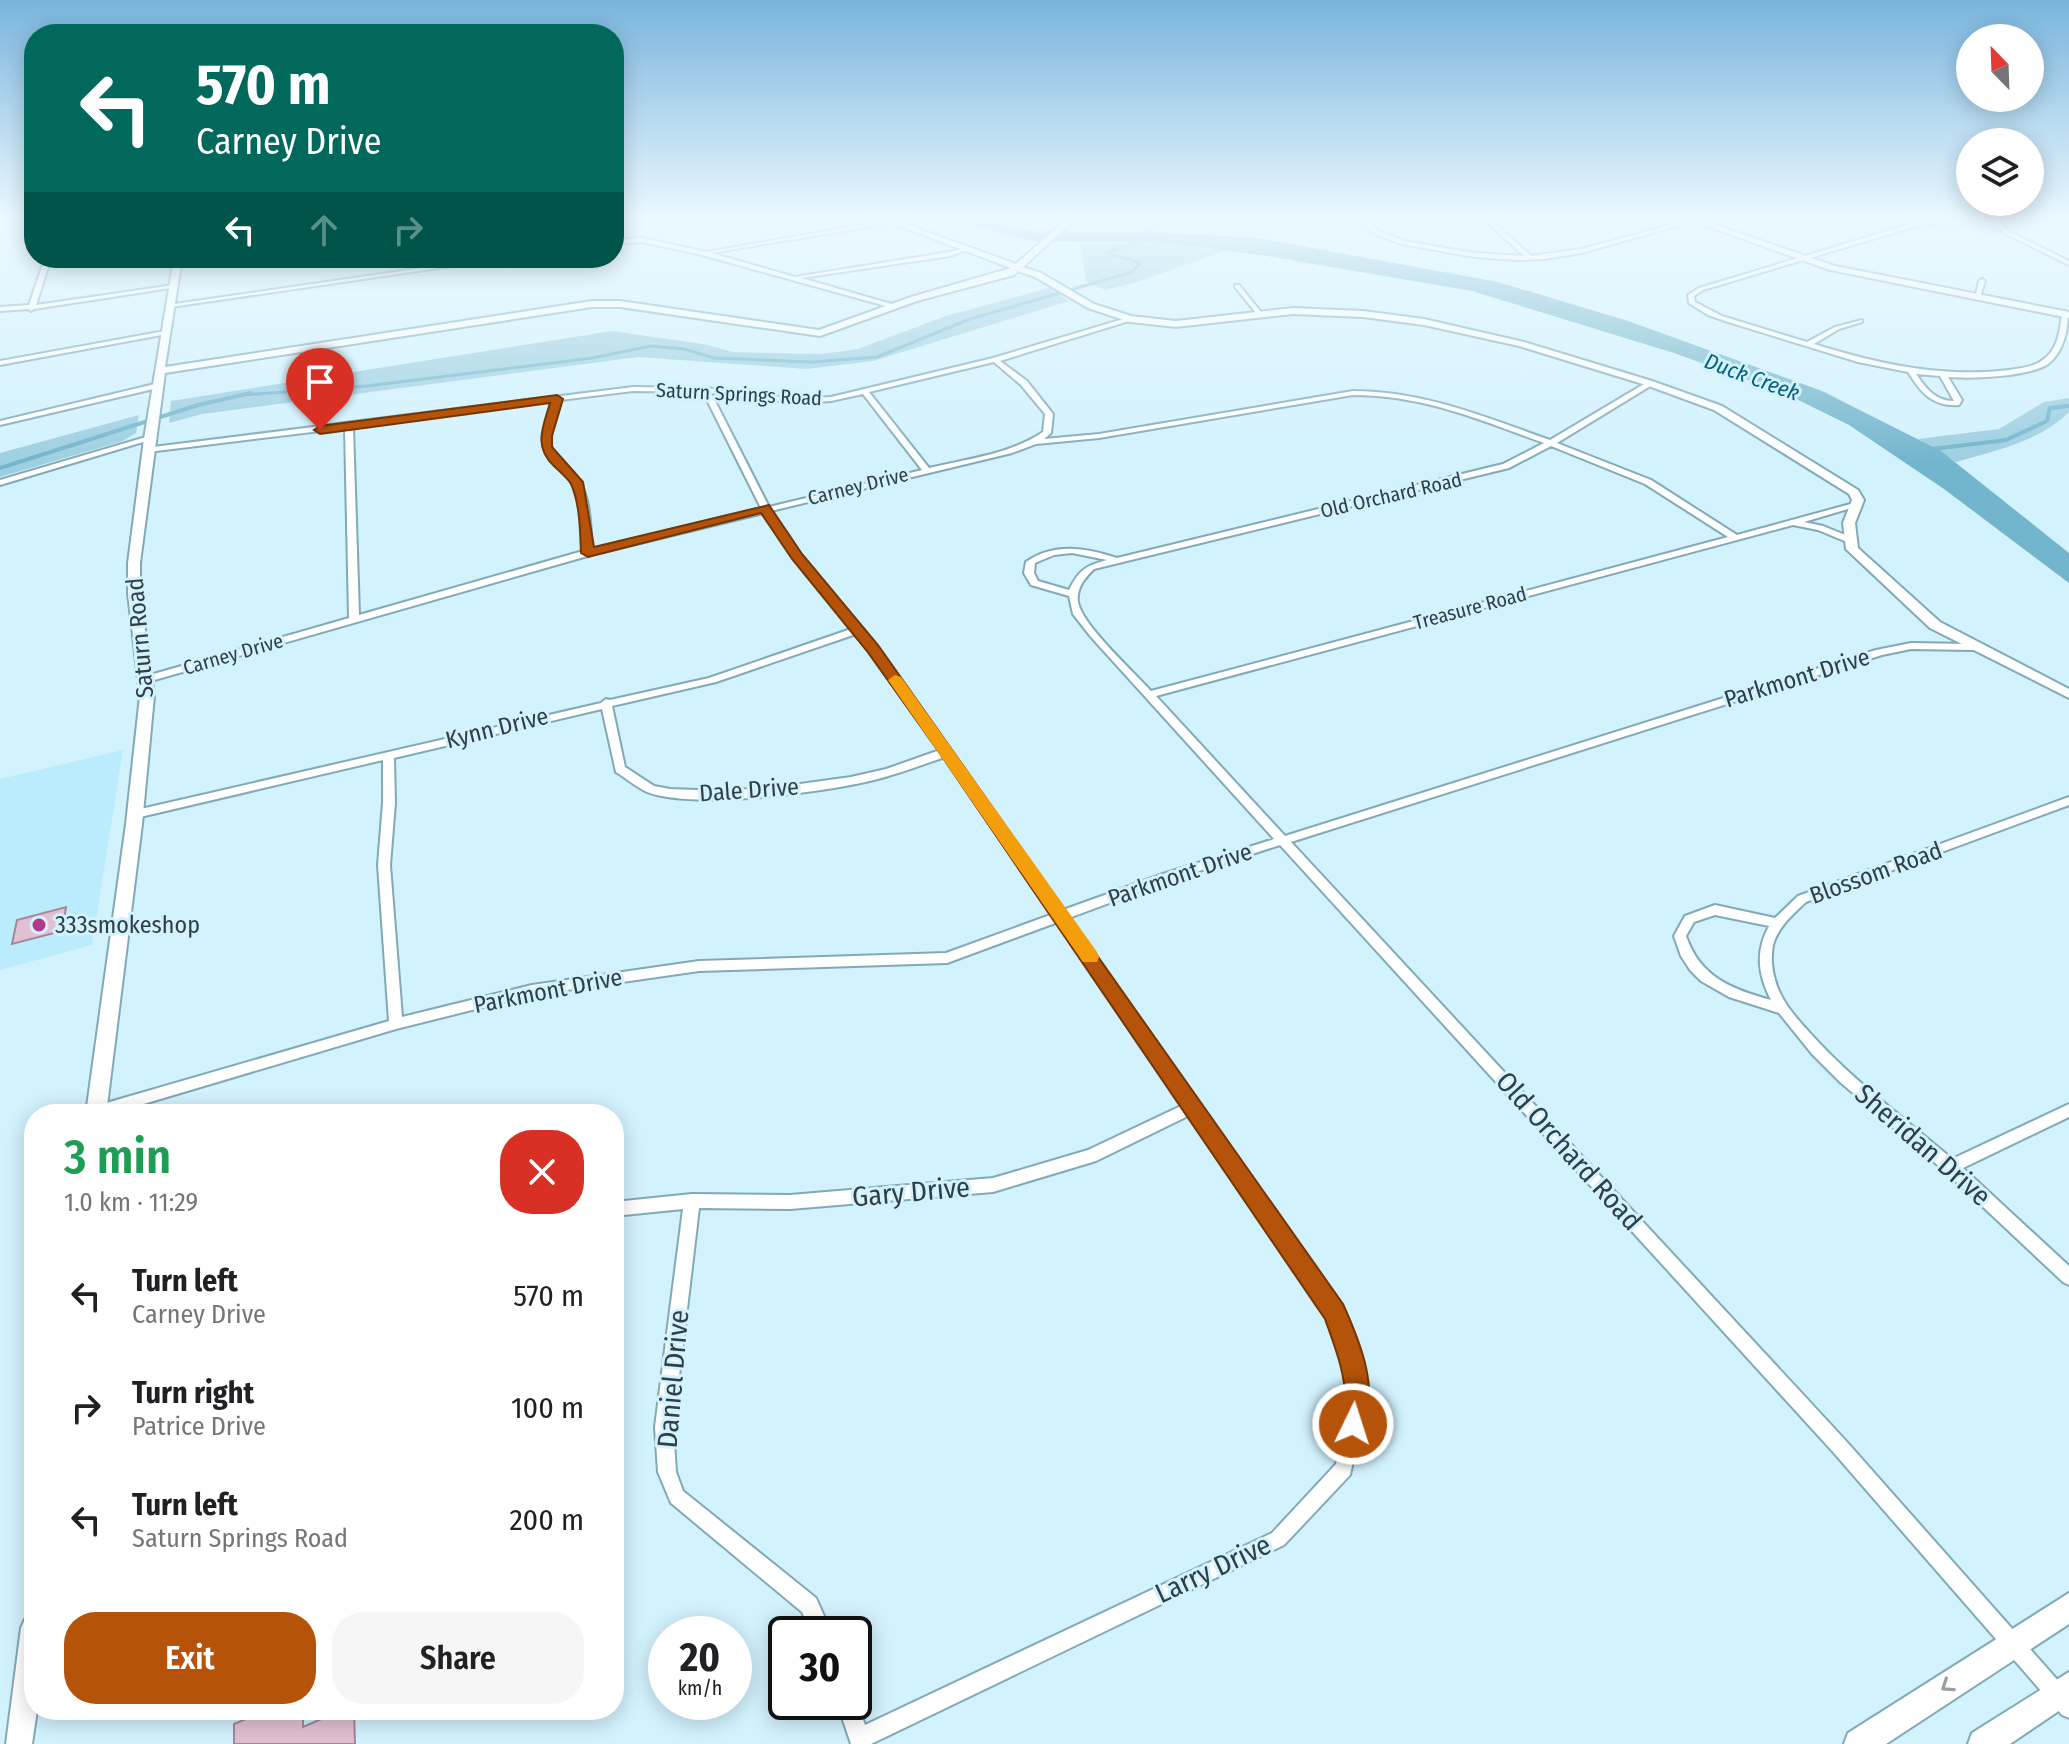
<!DOCTYPE html>
<html lang="en">
<head>
<meta charset="utf-8">
<style>
	body { margin:0; font-family:"Fira Sans Condensed",sans-serif; background:#f6f6f6; color:#202124; height:100vh; display:flex; flex-direction:column; font-size:30px; white-space:nowrap }
	* { box-sizing:border-box; margin:0 }
	p { font-size:26px; color:#757577 }
	.icon { flex:none; width:44px; height:44px; fill:none; stroke:currentColor; stroke-width:2; stroke-linecap:round; stroke-linejoin:round }
	.map { position:relative; flex:1; overflow:hidden }
	.sheet { position:absolute; left:24px; top:1104px; width:600px; height:616px; display:flex; flex-direction:column; background:#fff; border-radius:32px; box-shadow:0 4px 20px #0003 }
	.sheet>* { flex:none }
	.guide { position:absolute; left:24px; top:24px; width:600px; height:244px; border-radius:32px; box-shadow:0 4px 20px #0003; background:#00695c; color:#fff; overflow:hidden }
	.needle { width:52px; rotate:337deg }
	.controls { position:absolute; left:1956px; top:24px; display:grid; gap:16px }
	.controls a { display:grid; place-items:center; width:88px; height:88px; border-radius:50%; background:#fff; box-shadow:0 4px 20px #0003; font-size:40px }
	.speed { position:absolute; left:648px; top:1616px; display:flex; gap:16px; font-size:40px; font-weight:700; text-align:center }
	.speed>* { display:grid; place-content:center; width:104px; height:104px; border-radius:50%; background:#fff; box-shadow:0 4px 20px #0003; line-height:1 }
	.speed small { font-size:20px; font-weight:400 }
	.speed .limit { border:4px solid #111; border-radius:12px; background:#fff; color:#111 }
	.pin { position:absolute; display:grid; place-items:center; width:68px; height:68px; color:#fff; margin:-82px -34px; border-radius:50% 50% 50% 0; rotate:-45deg; box-shadow:0 0 8px #0007 }
	.pin .icon { rotate:45deg }
	.me { position:absolute; width:88px; margin:-44px; rotate:4deg; stroke-linejoin:round; filter:drop-shadow(0 0 6px #0008) }
	.turn { display:flex; align-items:center; gap:28px; height:168px; padding:0 40px; font-size:36px }
	.turn .icon { width:104px; height:104px; stroke-width:2.5 }
	.turn b { display:block; font-size:56px; line-height:68px }
	.lanes { display:flex; align-items:center; height:76px; padding:0 40px; background:#0003; justify-content:center; gap:40px; direction:ltr }
	.lanes .off { opacity:.35 }
	.round { display:grid; place-items:center; flex:none; width:84px; height:84px; border-radius:32px; background:#f6f6f6 }
	.summary { display:flex; align-items:center; justify-content:space-between; height:136px; padding:0 40px }
	h1 { font-size:48px; font-weight:600; line-height:60px; color:#1e9e55 }
	.primary-button { display:flex; gap:16px; margin-top:auto; padding:16px 40px }
	.primary-button a { flex:1; height:92px; border-radius:32px; background:#b45309; color:#fff; font-size:32px; font-weight:600; line-height:92px; text-align:center }
	.primary-button a+a { background:#f6f6f6; color:#202124 }
	ul { padding:0; list-style:none }
	li { display:flex; align-items:center; gap:24px; height:112px; padding:0 40px }
	li div { flex:1 }
	li b { display:block; font-size:30px }
	li em { font-style:normal }
	.map>svg:first-child { display:block }
</style>
</head>
<body>
<div class="map">
<svg width="2069" height="1744" viewBox="0 0 2069 1744">
	<rect width="100%" height="100%" fill="#d2f2fe"/>
	<!-- built -->
	<path fill="#bbecfe" d="M123 750 92 945 0 970V779Z"/>
	<!-- green -->
	<path fill="#9ecfe1" d="M1165 243 1225 251 1134 283 1105 290 1086 281 1080 244Z
		M1049 288 1069 301 873 361 806 369 638 357 202 414 169 423 171 401 612 331 703 344 733 352 822 354 858 349 946 316Z
		M2069 398V412C2039 442 1995 451 1956 462L1918 439 1999 429 2044 402Z
		M139 415 136 433 123 441 0 477V453Z"/>
	<!-- water -->
	<path fill="#73b5cc" d="M954 220H981L1033 231 1157 232 1258 238 1498 282 1628 321 1822 391 1941 451 2069 553V583L1944 489 1849 425 1784 393 1674 353 1472 291 1261 255 1165 243 1033 241Z"/>
	<g fill="none" stroke-linecap="round" stroke-linejoin="round">
		<!-- stream-far1 -->
		<path stroke="#73b5cc" stroke-width="3" d="M1142 237 1147 230 1175 220
			M242 395 367 386 592 358 651 346 684 349 714 358 812 362 877 357 970 319 1132 272 1141 263 1106 253 1138 242"/>
		<!-- stream -->
		<path stroke="#73b5cc" stroke-width="4" d="M1933 449 2006 440 2047 421 2050 408 2069 406
			M0 468 198 405 251 393"/>
	</g>
	<!-- building -->
	<path fill="#e2c0d3" stroke="#a68698" stroke-width="2" d="M66 907 62 931 12 944 17 920Z
		M267 1710H303V1727L342 1710H354L355 1744H234V1724Z"/>
	<g fill="none" stroke-linecap="round" stroke-linejoin="round">
		<!-- minor casing -->
		<g stroke="#82a9b6" stroke-width="4">
			<path id="minor" d="M891 220 893 223 711 253 795 277 949 252 967 248V250L950 256 801 278 895 305V307L893 308 702 255 642 242 614 244V240L642 238 706 252Z
				M1358 220H1364L1379 231 1404 241 1475 253 1524 256 1485 220H1491L1531 256 1582 249 1688 220H1697L1582 253 1544 259 1516 260 1475 257 1401 244 1375 234Z
				M1929 220 1996 222 1994 220H2000L2008 231 2069 261V265L2004 233 1998 226 1929 224 1910 228 1703 290 1694 296 1695 302 1722 316 1807 342 1835 327 1862 320V322L1839 329 1814 344C1878 364 1942 378 2009 370 2021 368 2035 367 2044 359 2058 349 2060 330 2062 314L2067 313C2069 329 2063 353 2048 364 2028 377 1971 379 1948 377L1962 400 1959 405C1933 407 1921 393 1908 372L1858 362 1728 322 1708 315 1689 303 1688 295 1699 288 1907 225ZM1916 374 1940 376 1954 401C1935 401 1926 388 1916 374Z
				M45 258H51L36 305 174 285 177 287 34 309 31 311 28 309 0 311V307L29 305Z
				M491 258H507L171 307 168 305Z
				M1982 279 1985 281 1980 297 1975 298 1979 281Z
				M1235 285H1239L1261 312V314H1257L1235 287Z
				M1130 317 1132 318V320L1000 361 1027 381 1053 414 1051 433 1044 439 1099 434 1353 391C1424 391 1485 417 1550 440L1649 381H1652V385L1557 443 1651 480 1737 535 1854 503 1858 506 1804 522 1823 526 1853 538V542H1847L1818 530 1793 525 1156 696 1285 836 1876 650 1911 643 1973 644 1978 647 1973 650 1911 649 1882 655 1291 842 1846 1441 2069 1693V1718L2062 1715 1834 1453 1280 845 1171 880 1069 918 1196 1101 1199 1102 1201 1107 1343 1313 1360 1360 1366 1401 1350 1475 1284 1545 871 1744H851L837 1702H854V1695L865 1725 1272 1533 1336 1464 1350 1401 1344 1360 1328 1317 1190 1115 1096 1161 993 1192 790 1209 699 1208 673 1427 676 1472 683 1491 816 1598 832 1634H812L802 1612 671 1503 658 1472 655 1427 683 1209 614 1216V1202L692 1194 790 1195 993 1178 1088 1150 1183 1105 1058 922 947 963 699 971 532 995 396 1029 110 1114H90L91 1108 96 1106 389 1021 378 865 383 803V760L136 818 130 814 132 811 601 703 606 699 610 700 709 678 851 629 794 558 764 513 591 555 151 681H143V677L349 618 345 428 148 452H145V448L633 387 706 388 796 399 831 397 993 358ZM994 362 1021 385 1045 414 1043 432C1011 454 966 459 929 468L869 392ZM633 391 703 392 761 508 592 549C590 527 591 502 580 482 575 472 567 466 559 459 542 443 554 419 560 400ZM711 393 796 403 831 401 863 394 922 470 769 507ZM1353 395C1423 395 1480 420 1544 443L1503 464 1117 558C1087 548 1054 542 1026 562L1024 573 1031 585 1069 596 1073 614 1091 637 1274 839 1163 874 1063 910 875 646 800 554 771 511 1012 453 1036 444 1099 438ZM552 401C546 421 535 443 551 461 558 469 568 473 573 483 582 504 582 529 583 551L359 615 353 427ZM1551 446 1645 484 1728 537 1151 691C1134 672 1082 625 1078 602 1076 588 1085 578 1094 569L1509 468ZM1072 553 1107 560C1085 566 1079 570 1069 590L1038 581 1034 573 1035 563 1054 555ZM856 634 940 750 886 769 851 777 793 785 726 791 670 789 654 786 625 767 612 706 716 682ZM602 709 616 772C626 778 636 787 647 792 693 810 825 792 874 780 898 774 921 765 945 757L1053 914 946 953 699 961 532 985 402 1017 390 865 395 803 394 758Z
				M165 331 168 333 167 334 0 365V361Z
				M159 383H162V387L0 425V421Z
				M146 437 153 439 0 485V480Z
				M2069 797V805L1806 902C1793 914 1778 927 1773 945 1770 962 1773 978 1780 993 1787 1008 1799 1021 1810 1033 1852 1080 1904 1118 1952 1159L2069 1104V1117L1963 1168 2069 1266V1285L2063 1282 1948 1174 1840 1082 1812 1054 1779 1013 1729 997 1701 981 1690 970 1681 956 1674 936 1685 916 1715 905 1775 918 1798 896ZM1715 915 1769 926C1755 952 1758 975 1771 1000 1731 989 1700 977 1686 936L1694 922Z"/>
		</g>
		<!-- tertiary casing -->
		<g stroke="#82a9b6" stroke-width="4">
			<path id="tertiary" d="M883 220H894L1016 264 1066 220H1074L1023 267 1041 273 1094 304 1131 316 1176 321 1293 308 1363 311 1424 319 1524 342 1652 381 1722 406 1858 490 1864 500 1855 523 1858 548 1940 622 2069 689V698L1930 628 1846 549 1843 523 1852 500 1849 494 1714 410 1646 385 1519 346 1424 325 1363 317 1293 314 1176 327 1130 322 1088 308 1035 277 1018 271 1014 275 917 301 820 336 620 307H592L165 373 140 563V593L154 696 142 824 106 1114H86L126 824 140 696 128 593V563L144 439 174 258H182L165 367 592 301H620L819 330 911 297 1011 268Z
				M1690 220H1701L1835 266 2069 312V318L1830 270Z
				M34 1615V1710H37L32 1744H6L21 1628 25 1619Z"/>
		</g>
		<!-- secondary casing -->
		<g stroke="#82a9b6" stroke-width="4">
			<path id="secondary" d="M2069 1593V1624L1886 1744H1844L1848 1733Z
				M2069 1672V1704L2010 1744H1968L1972 1733Z"/>
		</g>
		<!-- minor -->
		<use href="#minor" fill="#fff" fill-rule="evenodd"/>
		<!-- tertiary -->
		<use href="#tertiary" fill="#fff" fill-rule="evenodd"/>
		<!-- secondary -->
		<use href="#secondary" fill="#fff" fill-rule="evenodd"/>
	</g>
	<!-- one-way arrows -->
	<defs><path id="oneway-chevron" d="M-2-3.5L2.5 0L-2 3.5" fill="none" stroke-width="1.6" stroke-linecap="round" stroke-linejoin="round" transform="scale(2)"/></defs>
	<use stroke="#979fa2" href="#oneway-chevron" transform="translate(1947 1686) rotate(146)"/>
	<!-- sky -->
	<linearGradient id="sky" x2="0" y2="1"><stop stop-color="#79b4dd"/><stop offset="0.47" stop-color="#ebf9ff"/><stop offset="1" stop-color="#ebf9ff" stop-opacity="0"/></linearGradient>
	<rect width="2069" height="464" fill="url(#sky)"/>
	<!-- route -->
	<path fill="#b45309" stroke="#753606" stroke-width="2" d="M557 395 563 399 552 436V447L583 482 594 547 769 505 802 554 878 645 1343 1304C1361 1344 1380 1390 1362 1433L1353 1437 1344 1433C1339 1421 1344 1414 1345 1402 1346 1373 1334 1345 1325 1319L941 755 867 651 792 559 761 513 588 557 581 553C580 531 580 504 571 484 568 478 559 471 554 466 533 446 543 427 550 403L320 434 314 430 320 426Z"/>
	<!-- slow -->
	<path fill="#f59e0b" d="M895 675 901 677 1097 952 1099 957 1097 962H1083L888 680Z"/>
	<!-- markers -->
	<circle fill="#b3388a" stroke="#d2f2fe" stroke-width="3" cx="39" cy="925" r="8"/>
	<g text-anchor="middle" dominant-baseline="central" stroke-width="6" stroke-linejoin="round" paint-order="stroke">
		<!-- far-street labels -->
		<g font-size="20" fill="#2f3f45" stroke="#d2f2fe">
			<text transform="translate(739 394) rotate(3)">Saturn Springs Road</text>
			<text transform="translate(858 486) rotate(-14)">Carney Drive</text>
			<text transform="translate(1391 495) rotate(-13)">Old Orchard Road</text>
			<text transform="translate(1470 608) rotate(-15)">Treasure Road</text>
			<text transform="translate(233 654) rotate(-16)">Carney Drive</text>
		</g>
		<!-- far-water labels -->
		<g font-size="22" font-style="italic" fill="#046279" stroke="#d2f2fe">
			<text transform="translate(1752 377) rotate(20)">Duck Creek</text>
		</g>
		<!-- street labels -->
		<g font-size="24" fill="#2f3f45" stroke="#d2f2fe">
			<text transform="translate(140 638) rotate(-95)">Saturn Road</text>
			<text transform="translate(1797 678) rotate(-17)">Parkmont Drive</text>
			<text transform="translate(497 728) rotate(-14)">Kynn Drive</text>
			<text transform="translate(749 790) rotate(-4)">Dale Drive</text>
			<text transform="translate(1876 873) rotate(-20)">Blossom Road</text>
			<text transform="translate(1180 875) rotate(-19)">Parkmont Drive</text>
			<text transform="translate(548 991) rotate(-11)">Parkmont Drive</text>
		</g>
		<!-- poi labels -->
		<g font-size="24" fill="#2f3f45" stroke="#d2f2fe" text-anchor="start">
			<text x="55" y="925">333smokeshop</text>
		</g>
		<!-- near-street labels -->
		<g font-size="28" fill="#2f3f45" stroke="#d2f2fe">
			<text transform="translate(1923 1145) rotate(41)">Sheridan Drive</text>
			<text transform="translate(1569 1151) rotate(48)">Old Orchard Road</text>
			<text transform="translate(911 1192) rotate(-5)">Gary Drive</text>
			<text transform="translate(673 1379) rotate(-85)">Daniel Drive</text>
			<text transform="translate(1213 1569) rotate(-25)">Larry Drive</text>
		</g>
	</g>
</svg>
<div class="controls">
<a><svg class="needle" viewBox="-14 -14 28 28"><path d="M0-13l5 13h-10z" fill="#e53935"/><path d="M0 13l5-13h-10z" fill="#757577"/></svg></a>
<a><svg class="icon" aria-label="layers" viewBox="0 0 24 24"><path d="M12 4l9 5-9 5-9-5zM3 14l9 5 9-5"/></svg></a>
</div>
<div class="speed"><div>20<small>km/h</small></div><div class="limit">30</div></div>
<div class="pin" style="left:320px;top:430px;background:#d93025"><svg class="icon" aria-label="arrive" viewBox="0 0 24 24"><path d="M6 21V4h12l-3 4 3 4H6"/></svg></div>
<svg class="me" style="left:1353px;top:1424px" viewBox="-20 -20 40 40"><circle r="17" fill="#b45309" stroke="#fff" stroke-width="3"/><path d="M0-11L8 9 0 5-8 9z" fill="#fff"/></svg>
<div class="guide">
<div class="turn"><svg class="icon" aria-label="left" viewBox="0 0 24 24"><path d="M17 20v-9H6M10 6l-5 5 5 5"/></svg><div><b>570 m</b>Carney Drive</div></div>
<div class="lanes"><svg class="icon" aria-label="left" viewBox="0 0 24 24"><path d="M17 20v-9H6M10 6l-5 5 5 5"/></svg><svg class="icon off" aria-label="ahead" viewBox="0 0 24 24"><path d="M12 20V5M6 11l6-6 6 6"/></svg><svg class="icon off" aria-label="right" viewBox="0 0 24 24"><path d="M7 20v-9h11M14 6l5 5-5 5"/></svg></div>
</div>
<section class="sheet">
<div class="summary"><div><h1>3 min</h1><p>1.0 km · 11:29</p></div><a class="round" style="background:#d93025;color:#fff"><svg class="icon" aria-label="close" viewBox="0 0 24 24"><path d="M6 6l12 12M18 6L6 18"/></svg></a></div>
<ul>
<li><svg class="icon" aria-label="left" viewBox="0 0 24 24"><path d="M17 20v-9H6M10 6l-5 5 5 5"/></svg><div><b>Turn left</b><p>Carney Drive</p></div><em>570 m</em></li>
<li><svg class="icon" aria-label="right" viewBox="0 0 24 24"><path d="M7 20v-9h11M14 6l5 5-5 5"/></svg><div><b>Turn right</b><p>Patrice Drive</p></div><em>100 m</em></li>
<li><svg class="icon" aria-label="left" viewBox="0 0 24 24"><path d="M17 20v-9H6M10 6l-5 5 5 5"/></svg><div><b>Turn left</b><p>Saturn Springs Road</p></div><em>200 m</em></li>
</ul>
<div class="primary-button"><a>Exit</a><a>Share</a></div>
</section>
</div>
</body>
</html>
